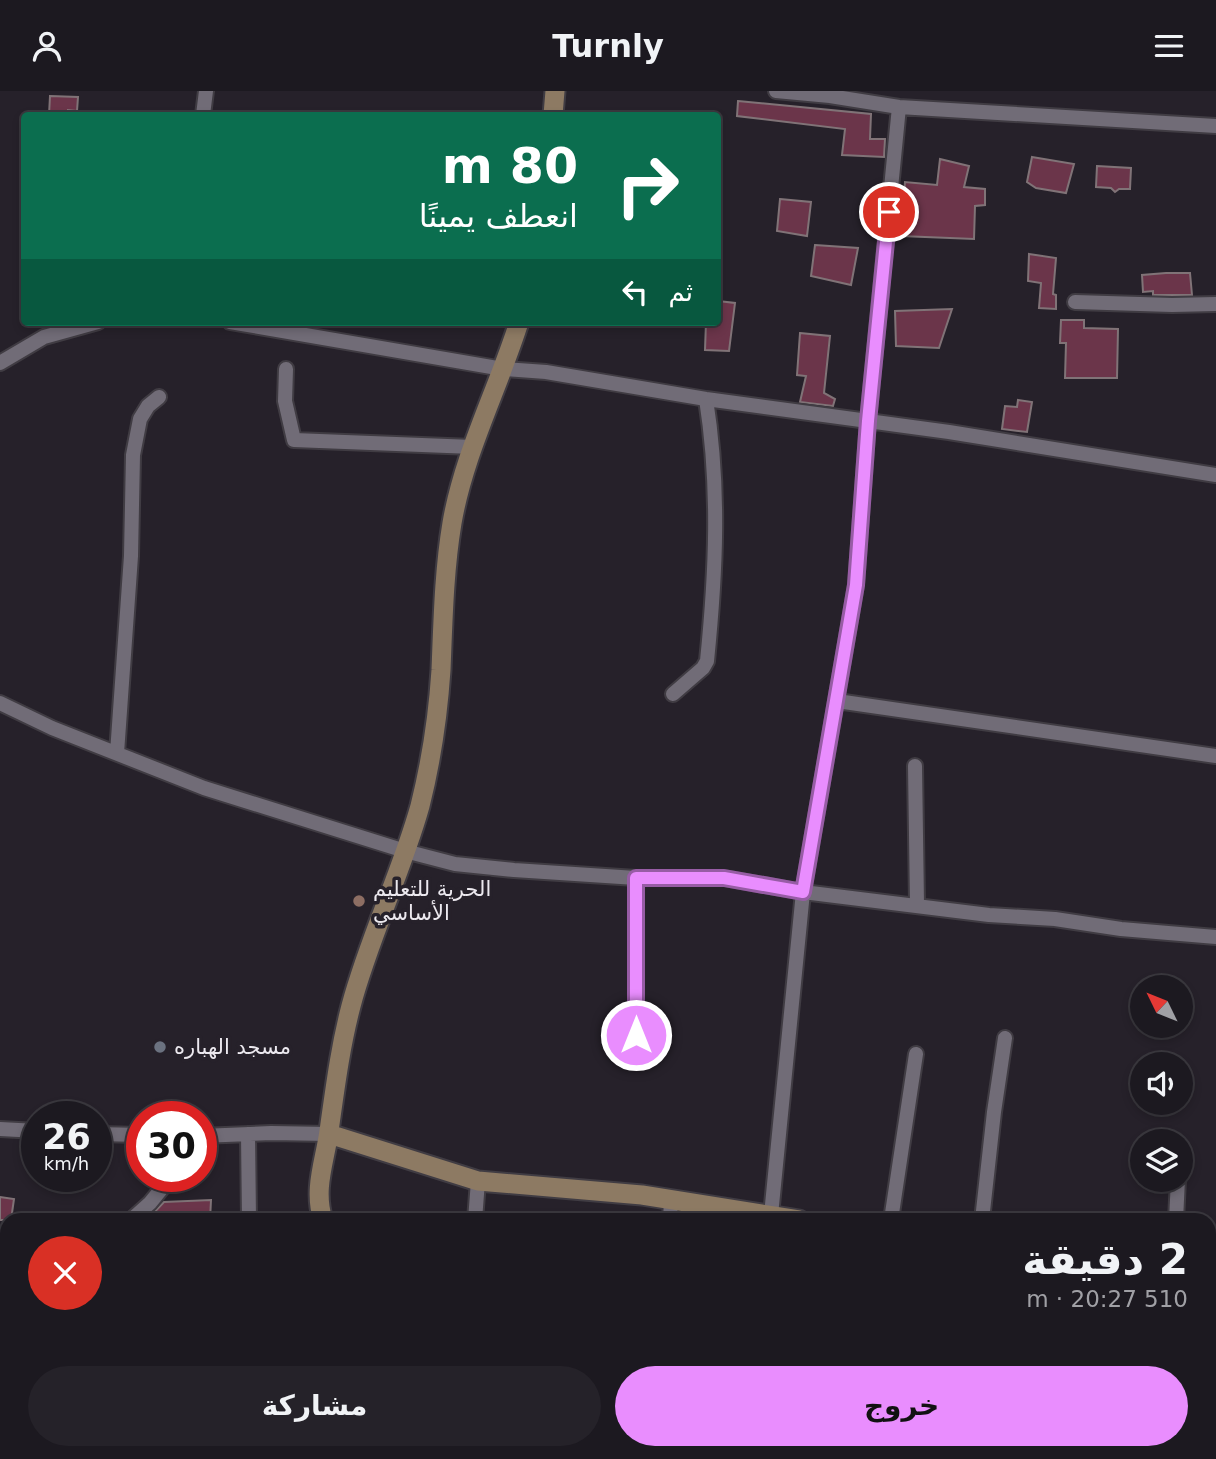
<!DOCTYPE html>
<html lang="ar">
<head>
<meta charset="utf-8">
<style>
	body { margin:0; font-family:"DejaVu Sans","Noto Naskh Arabic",sans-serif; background:#252229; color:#f1f3f6; direction:rtl; height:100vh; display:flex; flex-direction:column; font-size:26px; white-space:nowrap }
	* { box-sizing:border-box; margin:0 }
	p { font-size:23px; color:#a0a0a5 }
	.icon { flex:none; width:38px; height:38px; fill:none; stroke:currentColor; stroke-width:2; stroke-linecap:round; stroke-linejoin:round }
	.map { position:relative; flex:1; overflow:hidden; direction:ltr }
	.drawer { position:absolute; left:0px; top:1122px; width:1216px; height:247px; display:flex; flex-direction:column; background:#1c1920; border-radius:21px 21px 0 0; box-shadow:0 4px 10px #0003,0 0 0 2px #3a383e; direction:rtl }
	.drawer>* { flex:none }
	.top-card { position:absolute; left:21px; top:21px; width:700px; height:214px; border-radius:7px; box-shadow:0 4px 10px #0003,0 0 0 2px #3a383e; direction:rtl; background:#0b6e4f; color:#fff; overflow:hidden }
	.needle { width:46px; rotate:313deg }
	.buttons { position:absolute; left:1130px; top:884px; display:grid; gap:14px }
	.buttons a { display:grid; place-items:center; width:63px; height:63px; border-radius:50%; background:#1c1920; box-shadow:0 4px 10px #0003,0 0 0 2px #3a383e; font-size:35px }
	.speed { position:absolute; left:21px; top:1010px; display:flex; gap:14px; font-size:35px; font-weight:700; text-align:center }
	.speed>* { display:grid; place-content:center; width:91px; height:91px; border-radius:50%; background:#1c1920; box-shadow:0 4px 10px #0003,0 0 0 2px #3a383e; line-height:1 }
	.speed small { font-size:18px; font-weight:400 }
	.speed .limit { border:10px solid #d22; background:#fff; color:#111 }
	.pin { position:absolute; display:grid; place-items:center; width:60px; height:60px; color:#fff; margin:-30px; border:4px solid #fff; border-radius:50%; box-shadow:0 2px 7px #0007 }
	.me { position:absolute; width:77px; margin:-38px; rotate:0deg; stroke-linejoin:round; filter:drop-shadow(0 0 5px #0008) }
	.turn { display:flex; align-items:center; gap:24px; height:147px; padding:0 28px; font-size:32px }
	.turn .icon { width:91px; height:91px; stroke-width:2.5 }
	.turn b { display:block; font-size:49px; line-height:60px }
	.then { display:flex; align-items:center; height:66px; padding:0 28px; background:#0003; gap:14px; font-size:26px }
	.round { display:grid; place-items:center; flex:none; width:74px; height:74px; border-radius:37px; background:#252229 }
	.overview { display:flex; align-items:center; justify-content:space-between; height:119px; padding:0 28px }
	h1 { font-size:42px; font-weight:800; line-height:52px }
	.primary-button { display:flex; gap:14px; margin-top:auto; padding:14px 28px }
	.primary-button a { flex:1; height:80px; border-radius:42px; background:#e98dfe; color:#111; font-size:28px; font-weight:800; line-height:80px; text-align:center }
	.primary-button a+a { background:#252229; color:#f1f3f6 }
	header { display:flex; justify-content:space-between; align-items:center; height:91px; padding:0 28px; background:#1c1920; font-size:32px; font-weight:800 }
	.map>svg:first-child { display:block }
</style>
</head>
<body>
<header><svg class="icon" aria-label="menu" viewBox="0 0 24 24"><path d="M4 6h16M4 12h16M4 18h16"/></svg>Turnly<svg class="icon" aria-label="person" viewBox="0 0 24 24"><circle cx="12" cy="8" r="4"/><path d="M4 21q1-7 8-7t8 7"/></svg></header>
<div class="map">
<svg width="1216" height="1368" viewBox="0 0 1216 1368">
	<rect width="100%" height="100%" fill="#26212a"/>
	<!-- building -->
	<path fill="#6b354a" stroke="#807377" stroke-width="2" d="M50 5 78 6 77 20 68 19V24H49Z
		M738 10 871 23 870 48H885L884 66 842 64 845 38 737 25Z
		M1032 66 1074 73 1066 102 1036 97 1027 91Z
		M940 68 969 75 964 96 985 98V114L975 115 974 148 901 145 905 91 937 94Z
		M1097 75 1131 77 1130 98H1119L1115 101 1111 97 1096 96Z
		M780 108 811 111 807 145 777 140Z
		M815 154 858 157 851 194 811 185Z
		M1029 163 1056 167 1053 203 1056 204V218L1039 217 1041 192 1028 190Z
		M1166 182H1190L1192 204H1153V200L1143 201 1142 184Z
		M718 210 735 212 729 260 705 259 706 231H718Z
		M952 218 939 257 896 255 895 220Z
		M1061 229H1084V237L1118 238 1117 287H1065L1066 252H1060Z
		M800 242 830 245 824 302 835 308 833 315 800 311 806 285 797 284Z
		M1018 309 1032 311 1027 341 1002 338 1005 315 1017 316Z
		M0 1106 14 1108 11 1129H0Z
		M211 1109 210 1129H147L164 1111Z"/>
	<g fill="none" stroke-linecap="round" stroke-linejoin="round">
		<!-- street casing -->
		<g stroke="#403c43" stroke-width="18">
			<path id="street" d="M776 0 830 5 899 16 1216 35
				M203 24 206 0
				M1075 211 1172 214 1216 213
				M230 231 503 278 546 281 706 308 949 341 1216 384
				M0 272 44 246 98 231
				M286 278 285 310 294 349 473 356
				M673 603 703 577 707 570C716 481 720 397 706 308
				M837 610 1216 665
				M0 612 52 637 204 697 405 760 455 773 514 779 636 787H724L803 801 989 824 1055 828 1121 838 1216 846
				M117 662 131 465 133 364 140 328 148 315 159 306
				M915 675 917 813
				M636 787V944
				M0 1038 37 1040
				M96 1043 142 1044
				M248 1043 249 1129
				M201 1045 271 1042 329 1043
				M1167 1046 1171 1050
				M771 1124 803 801 856 494 868 330 899 16
				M131 1129 150 1112 172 1085
				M475 1129 478 1090
				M670 1129 671 1109
				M891 1129 916 963
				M982 1129 994 1021 1005 947
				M1176 1129 1178 1088
				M0 1168H7
				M224 1362V1368
				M1043 1368 1044 1362"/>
		</g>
		<!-- secondary casing -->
		<g stroke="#403c43" stroke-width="23">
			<path id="secondary" d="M553 24 555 0
				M329 1043 478 1090 642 1104 799 1129
				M323 1129C313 1098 325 1070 329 1040 335 998 340 957 351 915 369 847 401 783 420 715 431 671 438 625 441 579 443 530 444 480 452 432 464 362 498 298 519 231
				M1209 1187 1216 1188
				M467 1368V1362"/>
		</g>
		<!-- street -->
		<use href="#street" stroke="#716c77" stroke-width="14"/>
		<!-- secondary -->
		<use href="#secondary" stroke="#8d7a63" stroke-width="19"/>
	</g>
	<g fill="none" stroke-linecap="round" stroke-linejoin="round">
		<!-- route casing -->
		<g stroke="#975ca5" stroke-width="18">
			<path id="route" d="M636 944V787H724L803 801 856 494 868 330 889 121"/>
		</g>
		<!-- route -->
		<use href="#route" stroke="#e98dfe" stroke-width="12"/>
	</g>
	<!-- markers -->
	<circle fill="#8d6e63" stroke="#26212a" stroke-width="2.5" cx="359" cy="810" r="7"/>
	<circle fill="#6b7280" stroke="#26212a" stroke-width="2.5" cx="160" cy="956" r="7"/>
	<g text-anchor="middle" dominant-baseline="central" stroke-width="7" stroke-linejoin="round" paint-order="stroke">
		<!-- poi labels -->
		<g font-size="21" fill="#ece9ef" stroke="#26212a" text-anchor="start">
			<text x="373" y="798">الحرية للتعليم<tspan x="373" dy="24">الأساسي</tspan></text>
			<text x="174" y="956">مسجد الهباره</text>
		</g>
	</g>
</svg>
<div class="buttons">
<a><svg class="needle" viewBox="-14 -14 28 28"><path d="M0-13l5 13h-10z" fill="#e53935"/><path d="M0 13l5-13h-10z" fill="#a0a0a5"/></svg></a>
<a><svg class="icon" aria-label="sound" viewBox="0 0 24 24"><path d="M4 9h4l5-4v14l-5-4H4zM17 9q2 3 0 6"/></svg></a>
<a><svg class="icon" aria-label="layers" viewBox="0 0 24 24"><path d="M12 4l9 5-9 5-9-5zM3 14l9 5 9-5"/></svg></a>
</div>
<div class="speed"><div>26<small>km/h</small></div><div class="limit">30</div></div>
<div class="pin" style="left:889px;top:121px;background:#d93025"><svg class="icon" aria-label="arrive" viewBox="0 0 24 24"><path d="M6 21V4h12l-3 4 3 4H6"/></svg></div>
<svg class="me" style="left:636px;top:944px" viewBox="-20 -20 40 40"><circle r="17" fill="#e98dfe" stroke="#fff" stroke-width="3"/><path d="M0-11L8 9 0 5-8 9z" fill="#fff"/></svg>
<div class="top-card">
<div class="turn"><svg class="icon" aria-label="right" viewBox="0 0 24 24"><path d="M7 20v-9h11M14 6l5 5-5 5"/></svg><div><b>80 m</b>انعطف يمينًا</div></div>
<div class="then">ثم<svg class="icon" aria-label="left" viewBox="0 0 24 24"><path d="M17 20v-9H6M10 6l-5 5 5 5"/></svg></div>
</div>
<section class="drawer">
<div class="overview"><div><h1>2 دقيقة</h1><p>510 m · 20:27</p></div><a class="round" style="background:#d93025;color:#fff"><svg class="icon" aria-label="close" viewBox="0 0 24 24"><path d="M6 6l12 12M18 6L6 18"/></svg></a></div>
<div class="primary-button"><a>خروج</a><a>مشاركة</a></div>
</section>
</div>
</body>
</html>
